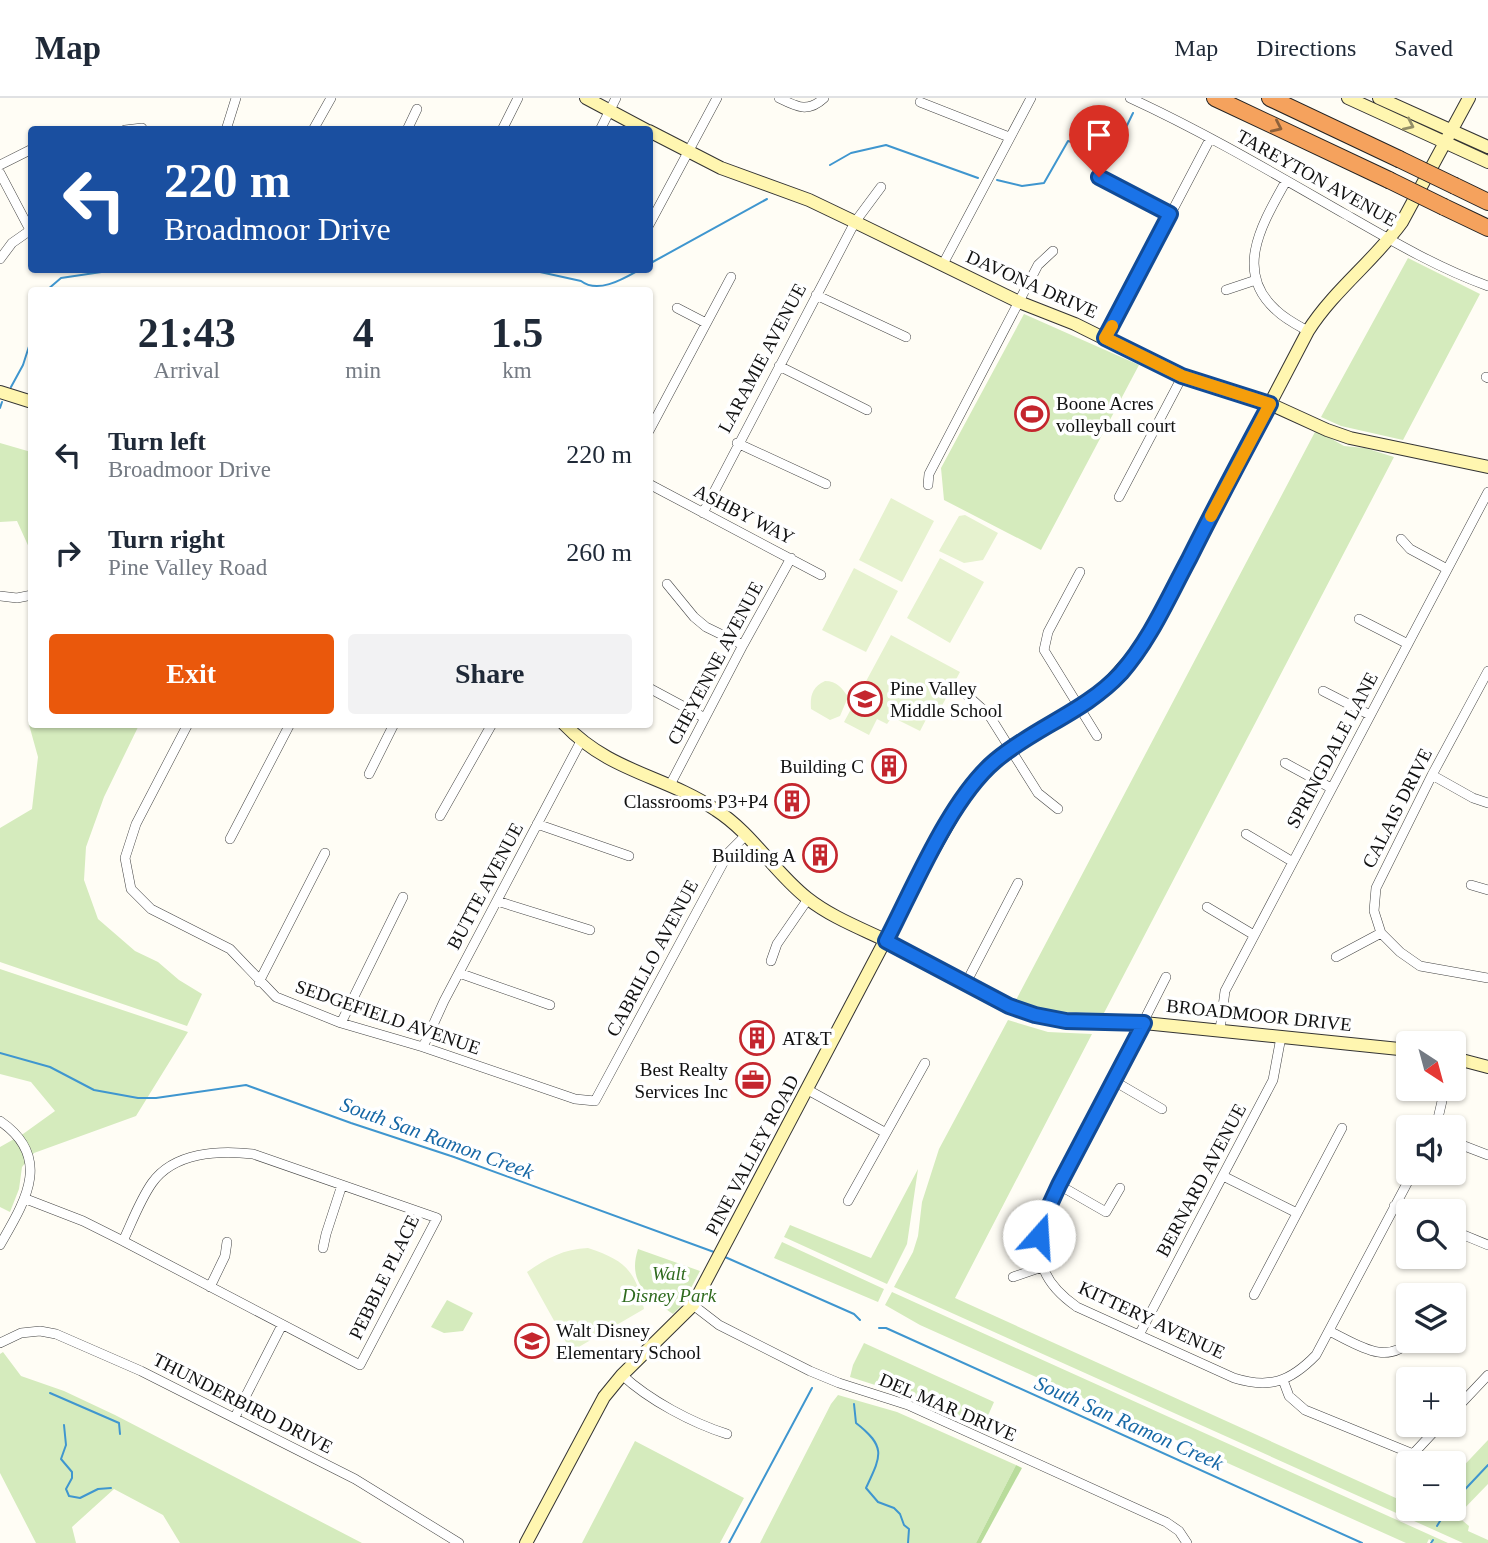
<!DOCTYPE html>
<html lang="en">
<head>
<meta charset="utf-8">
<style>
	body { margin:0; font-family:Georgia,serif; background:#f2f2f3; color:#1f2937; height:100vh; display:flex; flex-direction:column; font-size:26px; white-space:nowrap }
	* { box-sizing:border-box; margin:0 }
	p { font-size:23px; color:#747a83 }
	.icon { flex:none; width:38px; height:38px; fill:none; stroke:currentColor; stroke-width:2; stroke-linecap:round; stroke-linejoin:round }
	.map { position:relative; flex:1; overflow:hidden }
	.details { position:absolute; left:28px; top:189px; width:625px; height:441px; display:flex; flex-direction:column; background:#fff; border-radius:7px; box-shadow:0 2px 5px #0004 }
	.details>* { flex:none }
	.hud { position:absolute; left:28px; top:28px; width:625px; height:147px; border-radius:7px; box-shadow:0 2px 5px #0004; background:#1a4fa0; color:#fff; overflow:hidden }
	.needle { width:46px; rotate:144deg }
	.buttons { position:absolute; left:1396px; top:933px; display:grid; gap:14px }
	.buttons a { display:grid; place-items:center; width:70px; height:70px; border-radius:7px; background:#fff; box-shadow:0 2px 5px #0004; font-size:35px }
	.pin { position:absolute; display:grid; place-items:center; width:60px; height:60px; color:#fff; margin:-72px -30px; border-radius:50% 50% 50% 0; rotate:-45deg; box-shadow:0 0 7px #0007 }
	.pin .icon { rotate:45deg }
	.me { position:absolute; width:77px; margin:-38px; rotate:19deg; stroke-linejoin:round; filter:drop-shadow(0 0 5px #0008) }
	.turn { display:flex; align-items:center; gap:24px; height:147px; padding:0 21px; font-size:32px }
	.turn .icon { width:91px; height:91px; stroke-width:2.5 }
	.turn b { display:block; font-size:49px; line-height:60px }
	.eta { display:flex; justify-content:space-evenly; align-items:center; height:119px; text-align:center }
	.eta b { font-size:42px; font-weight:700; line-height:49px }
	.primary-button { display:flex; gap:14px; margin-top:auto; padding:14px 21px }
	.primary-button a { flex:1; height:80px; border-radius:7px; background:#ea580c; color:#fff; font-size:28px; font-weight:700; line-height:80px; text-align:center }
	.primary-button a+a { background:#f2f2f3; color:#1f2937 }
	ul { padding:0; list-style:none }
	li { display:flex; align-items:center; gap:21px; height:98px; padding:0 21px }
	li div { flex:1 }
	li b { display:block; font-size:26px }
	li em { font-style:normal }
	header { display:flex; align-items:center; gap:42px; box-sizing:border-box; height:98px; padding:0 35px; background:#fff; border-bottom:2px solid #e0e1e3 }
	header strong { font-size:33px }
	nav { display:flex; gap:38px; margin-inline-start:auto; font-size:24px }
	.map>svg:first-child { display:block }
</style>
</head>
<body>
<header>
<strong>Map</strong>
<nav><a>Map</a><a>Directions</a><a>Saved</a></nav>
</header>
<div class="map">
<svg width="1488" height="1445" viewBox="0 0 1488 1445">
	<rect width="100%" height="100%" fill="#fffdf5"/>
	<!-- green -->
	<path fill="#d5ebbd" d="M1408 160 1480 196 1403 342 1341 328 1321 319Z
		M1024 216 1139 267 1041 452 944 402 941 370Z
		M1316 332 1344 348 1365 350 1394 359 1104 915 1047 914 1016 902Z
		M0 345 31 354V454L17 423 0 424Z
		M31 621 32 626 139 627 104 699 86 749 84 782 98 821 135 853 158 864 179 882 202 896 187 928 0 864V730L32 711 38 659 28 623Z
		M0 871 188 934 136 1018 34 1055 22 1069 19 1091 10 1114 0 1109V1049L23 1036 55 1013 31 984 0 976Z
		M1008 922 1048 934 1092 936 955 1200 1409 1406V1410H1454V1378L1488 1342V1386L1457 1418 1469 1428 1468 1433 1488 1442V1445H1463L894 1189 913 1154 918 1138 922 1104 939 1051Z
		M918 1071 907 1146 887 1186 784 1139 790 1127 871 1160Z
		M782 1144 884 1191 878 1204 774 1160Z
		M638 1151 700 1173 682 1207 673 1216C648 1198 627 1185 638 1151Z
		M892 1194 1448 1445H1433L1429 1441 1427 1445H1406L920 1227 885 1207Z
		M447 1202 473 1215 463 1233 444 1235 431 1229Z
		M864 1245 994 1304 982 1331 916 1300 850 1279 853 1267Z
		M3 1254 21 1278 64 1293 115 1317 362 1445H180L163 1417 114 1391 72 1429 76 1445H36L0 1375V1256Z
		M838 1297 897 1314 1016 1367 976 1445H760L831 1306Z
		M635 1343 744 1400 720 1445H582Z"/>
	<!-- forest -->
	<path fill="#b9dc9c" d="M1016 1367 1022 1370 981 1445H976Z"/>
	<!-- pitch -->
	<path fill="#e6f2cf" d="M1037 302 1043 327 1027 331 1021 306Z
		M891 400 934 423 902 484 859 462Z
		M965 417 998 435 983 462 964 465 939 453 959 418Z
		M940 460 984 484 950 545 907 520Z
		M854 470 898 493 866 554 822 532Z
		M891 537 960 574 938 615 931 612 920 633 892 619 887 626 877 621 869 637 844 624Z
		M825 583C837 583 842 590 848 599L840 618 830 622 811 611C810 598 812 589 825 583Z
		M588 1150C625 1162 636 1173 644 1211L577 1250 567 1246 527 1174C547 1160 564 1151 588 1150Z"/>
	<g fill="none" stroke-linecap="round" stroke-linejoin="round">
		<!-- stream -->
		<path stroke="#3f96cf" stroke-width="2" d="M830 67 851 55 886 47 978 80
			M997 82 1022 88 1044 85 1068 43 1094 51 1117 48 1133 15
			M649 166 767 101
			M531 172 581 183C598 196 623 181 639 172
			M47 192 61 180 115 172
			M11 289 23 267 32 239
			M0 310 2 304
			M0 955 50 969 94 992 138 1000H156L246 987 351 1025 454 1059 714 1154
			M725 1159 854 1216 860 1222
			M879 1230H886L1362 1445
			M50 1295 119 1325 120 1336
			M854 1306 856 1325C887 1349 881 1358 866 1390L878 1404 894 1410 900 1416 904 1427 909 1431 908 1445
			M64 1327 66 1347 61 1361 72 1374V1380L66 1391 69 1398 80 1400 98 1391 111 1390
			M1454 1403 1488 1367
			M1437 1428 1448 1410
			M729 1445 812 1290
			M1431 1445 1433 1442"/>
		<!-- street casing -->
		<g stroke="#444" stroke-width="10">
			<path id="street" d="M779 0C797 9 808 15 824 0
				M1130 0C1204 34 1275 76 1345 116 1392 143 1438 170 1488 188
				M920 4 1009 39
				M125 32 142 30
				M226 32 236 0
				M313 32 331 0
				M407 32 417 11
				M502 32 518 0
				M600 32 616 0
				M0 67 32 51
				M0 75 30 132
				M1099 79 1170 115
				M1286 83C1264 123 1232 173 1276 212 1285 221 1297 227 1308 233
				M649 127 717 0
				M0 161 12 145 32 131
				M943 166 1031 0
				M1226 192 1256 182
				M816 197 906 239
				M677 210 706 225
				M1105 241 1210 41
				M779 268 867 312
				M1486 279 1488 280
				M649 333 731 179
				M737 345 826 386
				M649 386 821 477
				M928 387 929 376 1038 167 1053 153
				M1119 399 1182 279
				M703 415 855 124 881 89
				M1401 441 1410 451 1447 471
				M1080 474 1048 534 1044 552 1097 638
				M667 486 694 519 706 529 743 547
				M0 498 17 500 32 497
				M1359 521 1408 546
				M1488 573 1432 677 1376 790 1374 813 1381 835 1400 854 1420 868 1488 880
				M649 590 705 620
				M1323 593 1370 617
				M968 598 989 617 1038 695 1058 711
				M188 626 136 726 125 760 131 791 151 811 230 851 276 899 341 925 423 949 575 1001 595 1003 729 754 746 737
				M1285 665 1331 690
				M369 676 394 626
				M1432 677 1473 700 1488 705
				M670 687 743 547 791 460
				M440 718 492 626
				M537 726 629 758
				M1246 736 1293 764
				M230 741 290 626
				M1471 787 1488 792
				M497 803 590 832
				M1207 809 1254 837
				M1336 859 1381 835
				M771 863 777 846 808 801
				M459 875 550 907
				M1166 879 1042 1124C1034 1162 1044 1186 1077 1209L1234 1280C1269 1291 1290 1284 1316 1257L1413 1074
				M259 884 325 755
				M966 885 1018 785
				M341 925 403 799
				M1220 932 1225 893 1488 394
				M423 949 444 903 581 643
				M1114 983 1162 1011
				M808 992 886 1035
				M0 1023C54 1060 24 1105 0 1147
				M1436 1029 1445 990
				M1454 1044 1488 1057
				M1223 1078 1297 1115
				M1059 1087 1106 1114 1120 1090
				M26 1101 83 1123 123 1143C132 1124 140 1102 152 1085 174 1054 219 1052 253 1056L437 1120 360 1267 123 1143
				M848 1103 925 965
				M1394 1108 1409 1114
				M1454 1133 1488 1147
				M323 1150 326 1136 342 1087
				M1013 1179 1042 1169
				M210 1189 225 1158 227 1144
				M1254 1197 1342 1030
				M693 1207 719 1227 810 1273 839 1285 908 1307 1166 1424 1179 1433 1187 1445
				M1329 1233C1357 1246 1386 1269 1411 1242
				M1139 1237 1273 982 1281 939
				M0 1245 21 1235 40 1233 56 1236 141 1273 355 1381 459 1445
				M622 1277C649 1302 692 1325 727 1336
				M1283 1282 1289 1298 1305 1312 1413 1356 1441 1326
				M1454 1313 1488 1277
				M235 1319 282 1227"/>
		</g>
		<!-- secondary casing -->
		<g stroke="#333" stroke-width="14">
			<path id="secondary" d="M586 0 646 32
				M1348 0 1488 64
				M1379 0 1488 49
				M649 33 721 70 809 102 855 124 1019 204 1075 226 1182 279 1270 306 1327 332 1350 340 1488 369
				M0 294 32 304
				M564 626C611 675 664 677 716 712 752 735 774 774 807 800 831 819 860 830 887 843 928 864 968 887 1009 908L1035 917 1066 923 1144 925 1409 952
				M1454 960 1488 969
				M526 1445 604 1299 622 1277 693 1207 927 763 969 689 995 663 1009 652 1080 609 1104 591 1136 555 1159 518 1308 233C1334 192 1374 163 1402 124L1469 0"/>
		</g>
		<!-- highway casing -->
		<g stroke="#222" stroke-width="18">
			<path id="highway" d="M1215 0 1389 82
				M1270 0 1399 61
				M1455 88 1488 104
				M1444 109 1488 130"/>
		</g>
		<!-- street -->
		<use href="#street" stroke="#fff" stroke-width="9"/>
		<!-- secondary -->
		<use href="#secondary" stroke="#fff6b0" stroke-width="12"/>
		<!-- highway -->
		<use href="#highway" stroke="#f5a25d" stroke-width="16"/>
		<!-- highway-bridge casing -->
		<g stroke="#222" stroke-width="18" stroke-linecap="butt">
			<path id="highway-bridge" d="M1399 61 1455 88
				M1389 82 1444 109"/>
		</g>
		<!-- highway-bridge -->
		<use href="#highway-bridge" stroke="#f5a25d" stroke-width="16"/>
	</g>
	<!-- one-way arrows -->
	<defs><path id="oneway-chevron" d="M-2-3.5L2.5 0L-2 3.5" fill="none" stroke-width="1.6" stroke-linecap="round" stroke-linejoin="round" transform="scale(1.75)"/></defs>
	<use stroke="#948f68" href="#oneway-chevron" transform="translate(1409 27) rotate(25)"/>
	<use stroke="#8e613b" href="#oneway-chevron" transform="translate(1277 29) rotate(25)"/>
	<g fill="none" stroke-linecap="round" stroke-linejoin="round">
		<!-- route casing -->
		<g stroke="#114b97" stroke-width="18">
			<path id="route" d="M1039 1138 1042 1124 1059 1087 1144 925 1066 923 1035 917 1009 908 886 843C914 789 950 701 995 663 1035 629 1085 614 1121 575 1150 542 1168 500 1189 461 1215 409 1242 358 1270 306L1182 278 1105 240 1170 116 1099 79"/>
		</g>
		<!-- route -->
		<use href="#route" stroke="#1a73e8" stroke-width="12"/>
		<!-- slow -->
		<path stroke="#f59e0b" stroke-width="12" d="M1112 228 1105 240 1182 278 1270 306 1211 418"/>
	</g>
	<!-- icons -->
	<defs>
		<g id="stadium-ring" transform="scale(1.75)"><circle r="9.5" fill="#fff" stroke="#c4262e" stroke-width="1.5"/><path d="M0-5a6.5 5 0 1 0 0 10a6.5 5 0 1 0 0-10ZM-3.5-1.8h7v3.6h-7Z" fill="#c4262e"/></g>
		<g id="school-ring" transform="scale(1.75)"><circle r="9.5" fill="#fff" stroke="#c4262e" stroke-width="1.5"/><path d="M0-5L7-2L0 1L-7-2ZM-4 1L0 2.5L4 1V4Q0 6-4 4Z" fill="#c4262e"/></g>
		<g id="building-ring" transform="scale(1.75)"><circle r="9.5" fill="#fff" stroke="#c4262e" stroke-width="1.5"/><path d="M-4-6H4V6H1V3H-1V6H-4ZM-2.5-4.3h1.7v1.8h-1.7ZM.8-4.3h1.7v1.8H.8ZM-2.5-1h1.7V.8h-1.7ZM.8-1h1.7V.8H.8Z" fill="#c4262e"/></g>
		<g id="office-ring" transform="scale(1.75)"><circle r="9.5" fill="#fff" stroke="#c4262e" stroke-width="1.5"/><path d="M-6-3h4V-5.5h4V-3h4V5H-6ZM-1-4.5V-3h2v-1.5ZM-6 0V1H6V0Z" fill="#c4262e"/></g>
	</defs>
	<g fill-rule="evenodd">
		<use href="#stadium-ring" x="1032" y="316"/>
		<use href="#school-ring" x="865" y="601"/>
		<use href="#building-ring" x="889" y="668"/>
		<use href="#building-ring" x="792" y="703"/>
		<use href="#building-ring" x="820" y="757"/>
		<use href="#building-ring" x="757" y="940"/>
		<use href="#office-ring" x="753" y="982"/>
		<use href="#school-ring" x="532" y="1243"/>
	</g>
	<g text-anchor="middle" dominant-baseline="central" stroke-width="7" stroke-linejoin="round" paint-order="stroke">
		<!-- street labels -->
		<g font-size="19" fill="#111" stroke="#fff">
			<text transform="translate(1317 80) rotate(29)">TAREYTON AVENUE</text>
			<text transform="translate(1032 186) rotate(24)">DAVONA DRIVE</text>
			<text transform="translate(762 260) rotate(-62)">LARAMIE AVENUE</text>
			<text transform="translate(744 416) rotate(27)">ASHBY WAY</text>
			<text transform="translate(715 565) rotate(-62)">CHEYENNE AVENUE</text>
			<text transform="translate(1332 652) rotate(-62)">SPRINGDALE LANE</text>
			<text transform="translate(1397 710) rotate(-63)">CALAIS DRIVE</text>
			<text transform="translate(485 788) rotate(-62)">BUTTE AVENUE</text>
			<text transform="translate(652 860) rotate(-62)">CABRILLO AVENUE</text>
			<text transform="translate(1259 917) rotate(6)">BROADMOOR DRIVE</text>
			<text transform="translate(388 919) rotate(19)">SEDGEFIELD AVENUE</text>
			<text transform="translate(752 1057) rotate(-62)">PINE VALLEY ROAD</text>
			<text transform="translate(1201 1082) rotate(-62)">BERNARD AVENUE</text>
			<text transform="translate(384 1179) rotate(-64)">PEBBLE PLACE</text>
			<text transform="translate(1152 1222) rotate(25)">KITTERY AVENUE</text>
			<text transform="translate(243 1305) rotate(27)">THUNDERBIRD DRIVE</text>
			<text transform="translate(948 1309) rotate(23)">DEL MAR DRIVE</text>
		</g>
		<!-- poi labels -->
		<g font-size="19" fill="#111" stroke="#fff" text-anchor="start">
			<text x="1056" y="305">Boone Acres<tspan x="1056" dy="22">volleyball court</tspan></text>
			<text x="890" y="590">Pine Valley<tspan x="890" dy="22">Middle School</tspan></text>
			<text x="864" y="668" text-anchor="end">Building C</text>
			<text x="768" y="703" text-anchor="end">Classrooms P3+P4</text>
			<text x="796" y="757" text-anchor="end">Building A</text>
			<text x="782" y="940">AT&amp;T</text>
			<text x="728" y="971" text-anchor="end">Best Realty<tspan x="728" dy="22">Services Inc</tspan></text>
			<text x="556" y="1232">Walt Disney<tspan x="556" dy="22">Elementary School</tspan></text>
		</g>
		<!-- park labels -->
		<g font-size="19" font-style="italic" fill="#2f6b1f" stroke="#fff">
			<text x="669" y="1175">Walt<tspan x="669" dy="22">Disney Park</tspan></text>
		</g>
		<!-- water labels -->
		<g font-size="21" font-style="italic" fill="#1768a6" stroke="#fff">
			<text transform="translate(437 1040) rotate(20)">South San Ramon Creek</text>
			<text transform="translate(1129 1325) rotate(24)">South San Ramon Creek</text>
		</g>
	</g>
</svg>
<div class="buttons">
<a><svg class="needle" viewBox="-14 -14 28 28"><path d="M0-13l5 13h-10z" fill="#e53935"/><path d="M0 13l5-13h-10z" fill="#747a83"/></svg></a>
<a><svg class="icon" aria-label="sound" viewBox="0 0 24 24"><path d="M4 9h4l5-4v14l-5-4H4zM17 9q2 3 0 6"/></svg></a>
<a><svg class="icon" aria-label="search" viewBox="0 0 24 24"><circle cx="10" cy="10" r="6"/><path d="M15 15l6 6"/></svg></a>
<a><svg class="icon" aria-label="layers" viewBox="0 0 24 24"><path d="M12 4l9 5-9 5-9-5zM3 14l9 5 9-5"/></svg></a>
<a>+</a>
<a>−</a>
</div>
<div class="pin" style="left:1099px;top:79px;background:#d93025"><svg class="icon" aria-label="arrive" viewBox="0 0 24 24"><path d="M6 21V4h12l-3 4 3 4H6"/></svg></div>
<svg class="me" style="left:1039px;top:1138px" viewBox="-20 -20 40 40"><circle r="19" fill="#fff"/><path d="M0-13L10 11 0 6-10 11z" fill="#1a73e8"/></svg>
<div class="hud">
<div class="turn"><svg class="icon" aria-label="left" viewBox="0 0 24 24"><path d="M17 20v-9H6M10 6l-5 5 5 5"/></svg><div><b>220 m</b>Broadmoor Drive</div></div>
</div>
<section class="details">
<div class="eta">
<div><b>21:43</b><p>Arrival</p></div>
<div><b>4</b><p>min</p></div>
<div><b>1.5</b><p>km</p></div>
</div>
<ul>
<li><svg class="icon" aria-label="left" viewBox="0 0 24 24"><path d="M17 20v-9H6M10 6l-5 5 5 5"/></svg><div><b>Turn left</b><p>Broadmoor Drive</p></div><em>220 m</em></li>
<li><svg class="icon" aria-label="right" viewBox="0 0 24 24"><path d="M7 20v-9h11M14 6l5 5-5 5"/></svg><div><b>Turn right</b><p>Pine Valley Road</p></div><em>260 m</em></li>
</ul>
<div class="primary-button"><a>Exit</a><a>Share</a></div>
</section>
</div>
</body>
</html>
